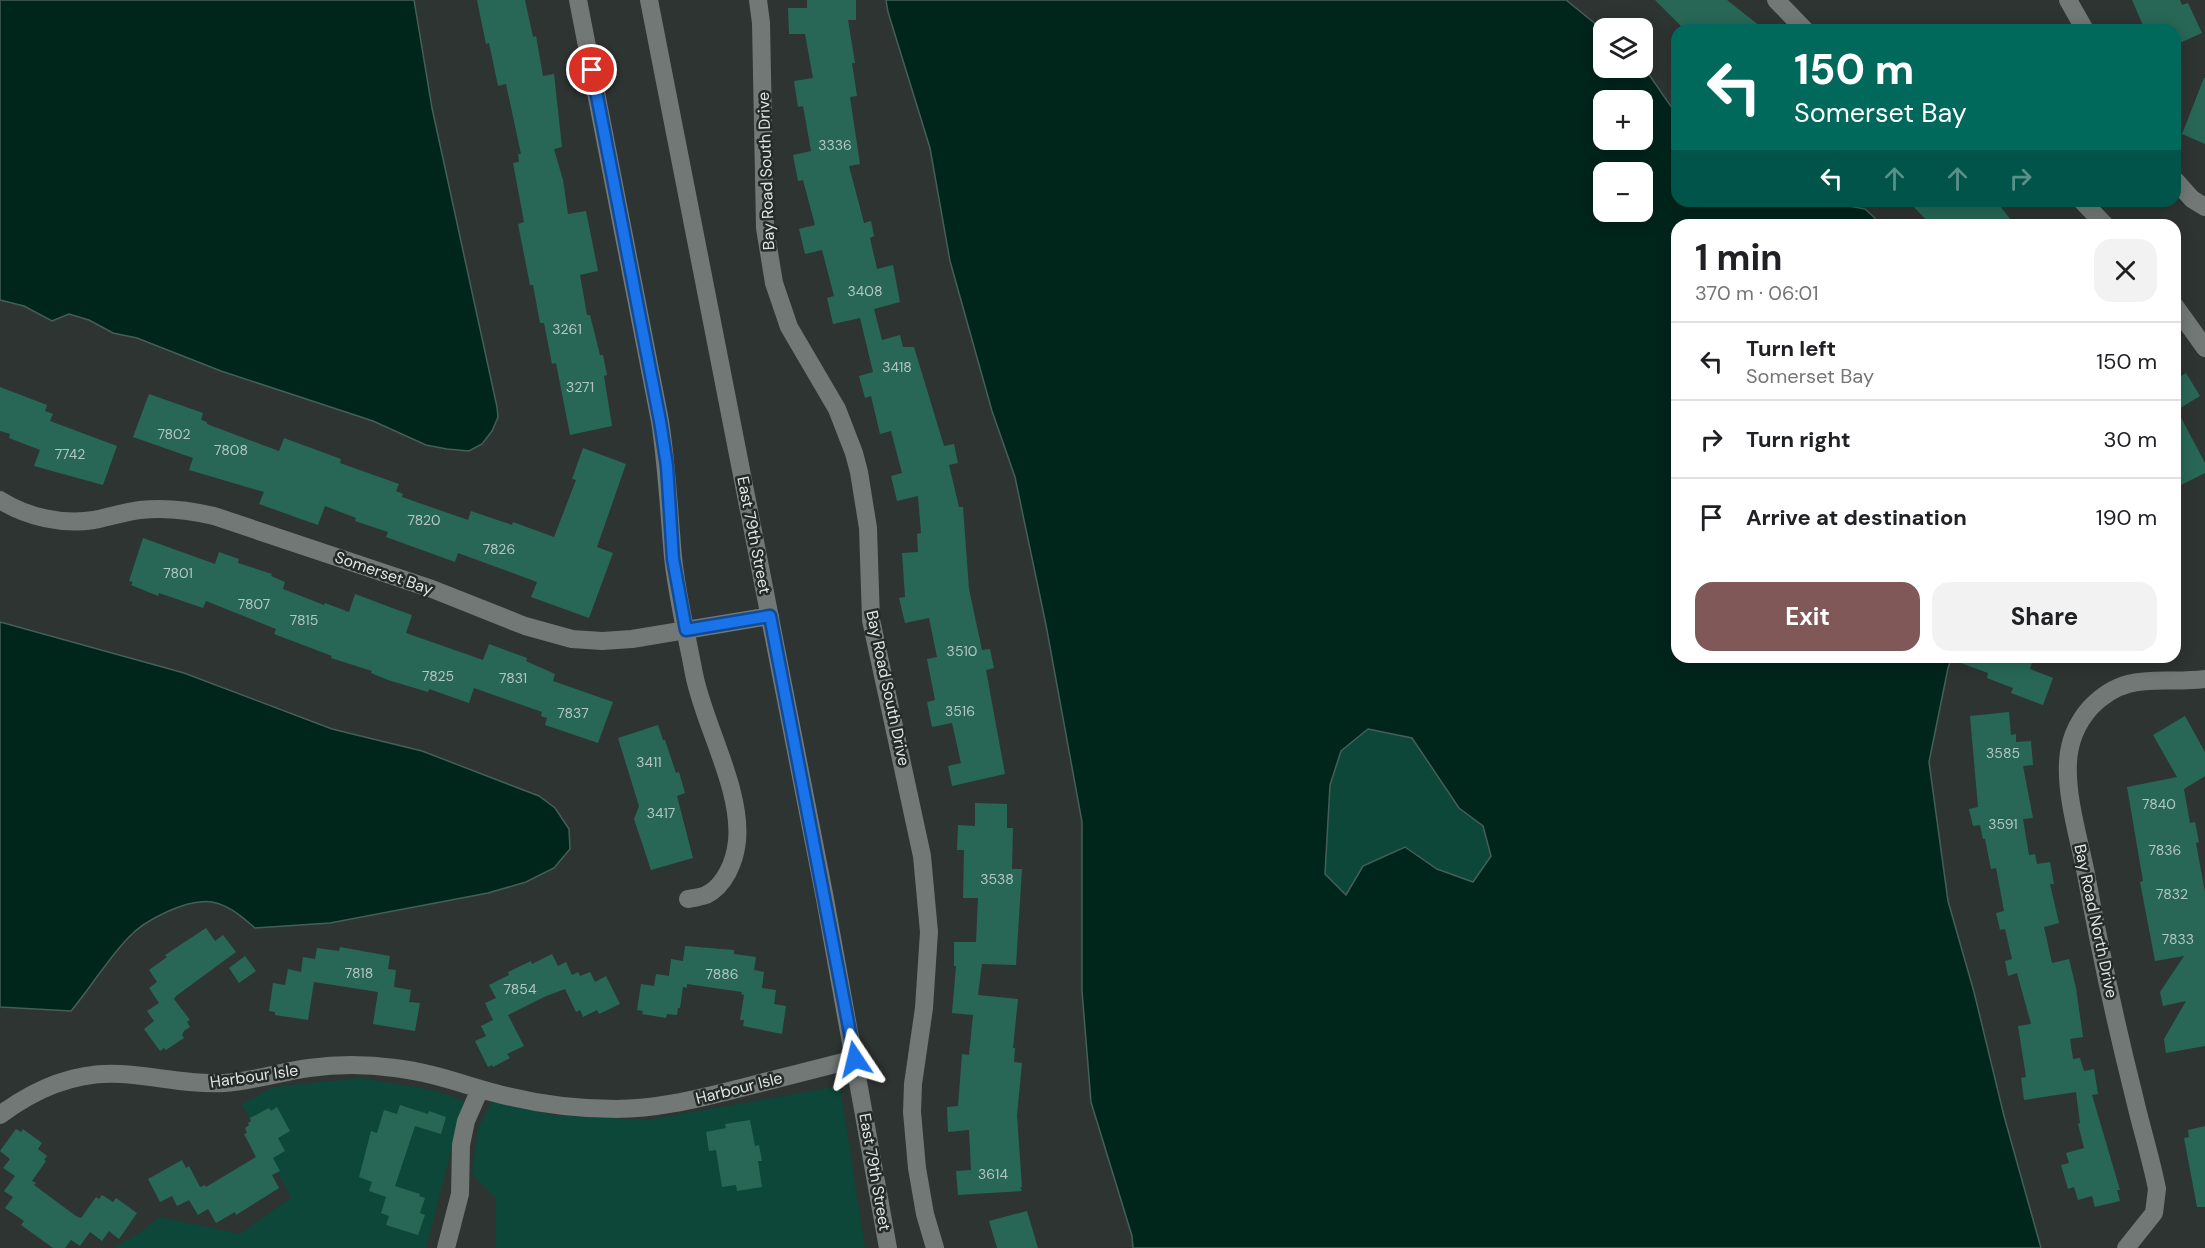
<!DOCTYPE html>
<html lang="en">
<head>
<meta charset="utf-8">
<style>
	body { margin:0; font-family:"DM Sans",sans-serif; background:#f2f2f2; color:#202124; height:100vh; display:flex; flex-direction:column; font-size:22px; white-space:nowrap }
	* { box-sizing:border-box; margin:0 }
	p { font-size:20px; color:#757577 }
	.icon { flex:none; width:33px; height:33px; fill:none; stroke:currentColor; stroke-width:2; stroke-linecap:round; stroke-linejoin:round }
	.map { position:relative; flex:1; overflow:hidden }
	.drawer { position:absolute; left:1671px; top:219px; width:510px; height:444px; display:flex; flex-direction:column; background:#fff; border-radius:18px; box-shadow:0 3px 15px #0003 }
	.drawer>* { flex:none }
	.top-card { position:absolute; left:1671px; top:24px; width:510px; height:183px; border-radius:18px; box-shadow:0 3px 15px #0003; background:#00695c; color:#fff; overflow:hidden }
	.buttons { position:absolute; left:1593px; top:18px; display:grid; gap:12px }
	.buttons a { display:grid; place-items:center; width:60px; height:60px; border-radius:12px; background:#fff; box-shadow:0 3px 15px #0003; font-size:30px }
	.pin { position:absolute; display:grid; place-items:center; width:51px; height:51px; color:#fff; margin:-26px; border:3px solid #fff; border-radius:50%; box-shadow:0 2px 6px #0007 }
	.me { position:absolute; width:66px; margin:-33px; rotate:350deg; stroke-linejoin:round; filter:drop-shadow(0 0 4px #0008) }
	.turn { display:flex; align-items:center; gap:21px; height:126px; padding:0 24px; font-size:27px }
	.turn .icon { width:78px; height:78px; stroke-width:2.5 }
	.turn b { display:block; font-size:42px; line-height:51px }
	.lanes { display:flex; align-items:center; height:57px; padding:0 24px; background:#0003; justify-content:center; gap:30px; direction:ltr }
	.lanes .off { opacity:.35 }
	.round { display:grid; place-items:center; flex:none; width:63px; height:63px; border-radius:18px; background:#f2f2f2 }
	.overview { display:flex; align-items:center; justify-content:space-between; height:102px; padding:0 24px }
	h1 { font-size:36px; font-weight:700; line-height:45px }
	.button { display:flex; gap:12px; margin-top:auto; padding:12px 24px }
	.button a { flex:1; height:69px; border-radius:18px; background:#805858; color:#fff; font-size:24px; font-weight:700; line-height:69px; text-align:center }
	.button a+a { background:#f2f2f2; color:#202124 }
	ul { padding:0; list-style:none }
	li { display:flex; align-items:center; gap:18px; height:78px; padding:0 24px; border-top:2px solid #e0e0e0 }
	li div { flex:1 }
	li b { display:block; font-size:22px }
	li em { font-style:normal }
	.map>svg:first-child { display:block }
</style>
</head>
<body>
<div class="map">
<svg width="2205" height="1248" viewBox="0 0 2205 1248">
	<rect width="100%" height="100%" fill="#2e3432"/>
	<!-- green -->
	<path fill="#0d4739" d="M1368 729 1412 738 1459 808 1483 826 1491 855 1474 882 1437 869 1405 847 1363 866 1346 895 1325 874 1330 785 1341 751Z
		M361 1078 433 1090 464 1101 426 1248H113L141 1232 160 1217 240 1234 291 1198 242 1104 273 1087Z
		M840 1086 865 1248H495L496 1198 472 1174 478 1129 493 1099 551 1115 647 1120Z"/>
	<!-- water -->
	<path fill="#00251b" stroke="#445f57" stroke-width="1.5" fill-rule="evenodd" d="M0 0H414L432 108 497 407 498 417 492 431 482 444 469 451 447 449 426 445 373 421 221 371 137 338 113 333 89 320 69 314 52 321 24 306 0 300Z
		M886 0H1566L1603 30 1604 68 1643 66 1677 115V201H1821L1865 209 1882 225H1677V657H1952L1948 668 1929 762 1948 901 1974 992 2004 1116 2041 1248H1133L1132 1236 1091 1102 1082 991V822L1046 625 1015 477 992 411 950 261 930 148 888 12ZM1604 100H1642V140H1604ZM1604 172H1642V212H1604ZM1368 729 1412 738 1459 808 1483 826 1491 856 1473 882 1437 869 1405 847 1363 866 1346 895 1325 874 1330 785 1341 751Z
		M0 622 184 673 332 729 422 751 539 796 555 808 569 829 570 849 554 868 526 882 488 893 330 923 255 928C242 917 229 905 212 902 188 898 144 920 128 938 107 960 91 987 71 1011L0 1007Z"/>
	<!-- building -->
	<path fill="#286756" d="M477 0H525L533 37 536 36 543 76 554 74 562 147 554 149 563 180 568 214 586 211 598 271 580 275 587 315H590L600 355H603L607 375 604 376 612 426 570 435 556 363 552 364 544 323H540L533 285H530L518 224 524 222 513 163 519 162 518 154H521L506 84 498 86 489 43 486 44Z
		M807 0H856V20H848L855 63H852L857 96 850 97 860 164 849 166 864 223 871 221 874 236 870 238 877 269 893 265 900 302 874 309 882 340 900 335 903 347H914L944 446 954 444 958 463 949 465 959 507H963L969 589 979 636 982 650 990 649 994 668 986 670 1005 774 952 786 948 766 961 763 952 723 932 727 927 702 935 700 927 659 937 657 929 618 905 623 899 598 905 597 902 553 918 552 917 534 921 533 918 496 897 501 891 476 902 473 891 431 880 434 871 396 865 398 859 376 873 372 860 318 833 324 827 298 834 296 822 250 805 254 799 229 815 225 803 180 798 181 793 155 811 151 803 106 798 107 794 81 813 78 805 34H789L788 8H807Z
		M1655 0H1727L1765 30H1685Z
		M2132 0H2180L2182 5 2188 3 2202 33 2175 45V30H2145Z
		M2204 78H2205V144L2182 134Z
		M1908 201H1996L2015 225H1931Z
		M2186 373 2200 396 2177 410 2205 463V473L2175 488V380Z
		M0 387 47 405 45 411 53 414 50 421 117 446 103 485 34 466 40 450 9 438 10 434 0 431Z
		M149 394 203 413 201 420 207 422V424L279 451 284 438 341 459 340 463 399 484 396 491 403 494 402 497 468 520 471 511 512 525 513 522 554 537 576 480 572 479 583 448 626 464 597 547 613 553 589 618 531 597 537 582 458 553 455 562 386 537 388 532 355 521 356 518 325 506 318 525 298 518 259 504 264 492 189 470 193 458 133 437Z
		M143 538 215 564 219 552 239 559 238 563 272 574 271 576 285 582 283 589 324 605 325 603 349 612 355 594 395 609 412 615 406 633 483 660 489 644 527 658 526 661 555 674 553 681 613 702 598 743 545 725 547 718 541 716 542 712 474 688 469 703 429 689 428 692 388 680 371 673 372 671 331 658 332 656 274 634 276 629 206 601 203 608 159 593 158 596 131 585 133 582 129 581Z
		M1950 657H2029L2028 661 2032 662 2030 669 2053 678 2043 705 2011 693 2013 688 1987 678 1988 673 1950 659Z
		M2009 712 2011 735 2016 734V742L2031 741 2033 765 2023 766 2033 818 2023 819 2029 855 2035 854 2037 864 2050 862 2054 884H2050L2059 923 2044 927 2052 963 2069 959 2076 988 2083 1037 2070 1039 2073 1059 2080 1058 2084 1071 2094 1069 2098 1094 2092 1095 2120 1190H2117L2120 1201 2095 1207 2092 1196 2078 1200 2074 1187 2068 1189 2061 1165 2069 1163 2066 1153 2084 1148 2078 1124 2080 1123 2076 1092 2024 1100 2021 1078 2026 1077 2018 1026 2031 1024 2017 973 2008 976 2005 961 2012 959 2005 929 2000 930 1996 913 2004 911 1996 868 1991 869 1985 839H1983L1980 825 1973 826 1969 809 1978 807 1970 716Z
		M2185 716 2205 752V776L2184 789 2190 823 2195 822 2199 842 2196 843 2205 892V1046L2166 1053 2164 1039 2186 1001 2163 1006 2160 992 2184 956 2155 961 2140 882 2143 881 2127 787 2177 777 2153 735Z
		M658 725 663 740H665L676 773 679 772 685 793 677 796 693 858 651 870 634 819 639 806 618 738Z
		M975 803 1007 804V828H1013L1012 869H1022L1016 965 982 964 978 995 1018 999 1013 1048H1015L1014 1062 1022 1063 1017 1115 1022 1187H1020L1022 1191 958 1195 956 1171 971 1170 969 1130 948 1132 947 1107 958 1106 962 1054 969 1055 973 1015 952 1013 956 966H954V942H976L978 898H963L964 850H957L958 825 975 826Z
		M206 928 215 941 223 935 236 952 176 996 174 999 190 1020 187 1022 190 1027 184 1031 182 1035 184 1038 166 1050 164 1048 160 1051 144 1029 154 1021 147 1011 159 1003 149 988 157 982 149 970 167 957 165 955Z
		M685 946 734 950V954L756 957 754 970 764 972 762 988 776 990 774 1004 786 1006 782 1034 743 1026 744 1020H740L744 995 741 994 742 992 687 984V988L683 987 680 1008H678L677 1015 667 1014 666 1018 642 1014 643 1011 637 1010 641 984 654 986 656 974 669 976 671 959 683 961Z
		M340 947 390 956 388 969 396 970 394 987 411 990 409 1002 420 1003 415 1031 373 1024 378 992 314 982 308 1020 275 1015V1012L269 1011 273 983 285 985 288 969 301 972 303 957 315 959 317 948 339 951Z
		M552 954 558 966 566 962 572 975 578 972 580 976 590 972 595 982 606 976 620 1004 599 1014 597 1010 583 1017 580 1010 576 1012 565 989 544 997 508 1015 524 1046 507 1054 510 1058 493 1067 492 1065 488 1067 475 1041 486 1036 481 1026 493 1020 485 1003 496 998 489 985 509 975 508 972 531 961 532 964Z
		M245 956 256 971 239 983 229 968Z
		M400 1105 428 1114 429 1111 446 1117 441 1134 415 1126 395 1186 420 1194 419 1196 425 1198 420 1213 425 1215 418 1235 386 1225 389 1216 381 1213 386 1197 369 1191 372 1182 359 1177 371 1131 377 1133 384 1110 397 1114Z
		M277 1107 290 1131 278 1138 285 1151 273 1158 280 1171 272 1175 279 1188 236 1215 235 1212 216 1223 208 1209 198 1215 189 1200 177 1206 172 1196 160 1202 148 1179 182 1160 186 1168 189 1166 200 1187 205 1185 206 1187 256 1157 244 1134 247 1133 245 1128 249 1125 248 1123 251 1121 250 1118 269 1108 271 1111Z
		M750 1120 755 1146 759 1145 762 1161H758L762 1187 737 1191 736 1185 722 1187 716 1150 709 1151 706 1132 726 1128 725 1124Z
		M2205 1126V1207H2197L2184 1138 2189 1137 2188 1130Z
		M16 1129 21 1132 23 1129 42 1143 38 1149 47 1156 44 1160 46 1161 32 1181 36 1183 34 1185 76 1216 81 1218 96 1197 99 1199 102 1195 113 1202 116 1198 137 1213 119 1239 109 1231 102 1241 90 1232 80 1246 71 1240 65 1248H53L21 1225 24 1221 5 1208 13 1197 4 1191 15 1176 3 1168 10 1159 0 1151Z
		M1027 1211 1038 1248H997L989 1221Z"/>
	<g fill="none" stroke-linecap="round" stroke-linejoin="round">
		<!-- minor -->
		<path stroke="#717875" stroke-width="18" d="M578 0 660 421C667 466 669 512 673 557 677 596 687 636 694 674 704 725 742 789 737 841 735 861 725 886 706 895 701 897 694 898 688 899
			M649 0 825 899 888 1248
			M758 0 761 23 765 228 774 283 789 327 837 409 854 453 859 472 868 528 871 620 922 856 929 932 924 1008 913 1084 912 1112 917 1168 925 1214 935 1248
			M1776 0 1805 30
			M2068 0 2085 30
			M2175 180 2192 199 2205 207
			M2082 201 2105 225
			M2175 306 2205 348
			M0 500C27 517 62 525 94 520 109 517 124 512 140 510 165 507 189 510 214 516L432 589 525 626 572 639 602 641 632 639 770 616
			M0 1115C36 1088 75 1071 121 1074 156 1076 189 1085 224 1083 253 1081 280 1072 309 1068 337 1064 366 1064 395 1068 430 1072 462 1084 495 1093 535 1104 575 1109 616 1109 659 1109 700 1098 741 1088 779 1078 817 1069 855 1059
			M446 1248 460 1194 461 1145 466 1121 480 1089
			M2126 1248 2154 1213 2157 1189C2151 1158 2141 1127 2134 1096 2115 1021 2099 945 2085 869 2078 836 2066 795 2068 762 2069 742 2077 723 2090 708 2127 669 2160 685 2205 679"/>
	</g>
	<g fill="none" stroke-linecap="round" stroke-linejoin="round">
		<!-- route casing -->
		<g stroke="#114b97" stroke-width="15">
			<path id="route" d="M592 70 660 421 667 466 673 559 686 630 770 616 855 1059"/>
		</g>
		<!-- route -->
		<use href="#route" stroke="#1a73e8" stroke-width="10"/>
	</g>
	<g text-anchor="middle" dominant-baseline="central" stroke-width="5" stroke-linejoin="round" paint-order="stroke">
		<!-- number labels -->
		<g font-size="14" fill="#b4c6c0">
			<text x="835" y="145">3336</text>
			<text x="865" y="291">3408</text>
			<text x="567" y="329">3261</text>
			<text x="897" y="367">3418</text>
			<text x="580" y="387">3271</text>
			<text x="174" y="434">7802</text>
			<text x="231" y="450">7808</text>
			<text x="70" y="454">7742</text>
			<text x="424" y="520">7820</text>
			<text x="499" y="549">7826</text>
			<text x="178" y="573">7801</text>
			<text x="254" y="604">7807</text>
			<text x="304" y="620">7815</text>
			<text x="962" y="651">3510</text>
			<text x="438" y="676">7825</text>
			<text x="513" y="678">7831</text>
			<text x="960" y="711">3516</text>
			<text x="573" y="713">7837</text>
			<text x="2003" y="753">3585</text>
			<text x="649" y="762">3411</text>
			<text x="2159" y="804">7840</text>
			<text x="661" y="813">3417</text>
			<text x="2003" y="824">3591</text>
			<text x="2165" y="850">7836</text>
			<text x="997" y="879">3538</text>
			<text x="2172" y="894">7832</text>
			<text x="2178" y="939">7833</text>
			<text x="359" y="973">7818</text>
			<text x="722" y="974">7886</text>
			<text x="520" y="989">7854</text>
			<text x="993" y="1174">3614</text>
		</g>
		<!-- street labels -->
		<g font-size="16" fill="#e2e6e4" stroke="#242a28">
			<text transform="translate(766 171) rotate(-92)">Bay Road South Drive</text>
			<text transform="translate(754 535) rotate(79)">East 79th Street</text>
			<text transform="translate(384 573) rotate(19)">Somerset Bay</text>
			<text transform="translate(888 688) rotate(78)">Bay Road South Drive</text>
			<text transform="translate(2096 921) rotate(78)">Bay Road North Drive</text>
			<text transform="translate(254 1076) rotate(-8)">Harbour Isle</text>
			<text transform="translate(739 1088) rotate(-14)">Harbour Isle</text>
			<text transform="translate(875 1172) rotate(80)">East 79th Street</text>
		</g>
	</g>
</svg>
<div class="buttons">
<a><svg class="icon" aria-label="layers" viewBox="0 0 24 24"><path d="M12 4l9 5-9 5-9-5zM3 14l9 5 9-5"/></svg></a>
<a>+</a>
<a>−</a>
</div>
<div class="pin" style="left:592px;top:70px;background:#d93025"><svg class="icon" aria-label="arrive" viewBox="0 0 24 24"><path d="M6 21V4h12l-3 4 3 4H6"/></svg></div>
<svg class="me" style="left:855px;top:1059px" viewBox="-20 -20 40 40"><path d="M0-17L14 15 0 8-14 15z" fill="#1a73e8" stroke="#fff" stroke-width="4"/></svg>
<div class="top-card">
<div class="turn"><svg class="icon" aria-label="left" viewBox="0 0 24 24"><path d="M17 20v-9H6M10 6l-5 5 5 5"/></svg><div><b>150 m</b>Somerset Bay</div></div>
<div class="lanes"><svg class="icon" aria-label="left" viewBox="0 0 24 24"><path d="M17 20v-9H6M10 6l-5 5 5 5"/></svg><svg class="icon off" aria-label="ahead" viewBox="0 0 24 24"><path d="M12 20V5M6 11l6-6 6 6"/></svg><svg class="icon off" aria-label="ahead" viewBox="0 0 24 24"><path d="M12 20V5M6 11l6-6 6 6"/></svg><svg class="icon off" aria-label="right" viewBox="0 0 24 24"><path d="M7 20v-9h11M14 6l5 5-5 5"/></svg></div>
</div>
<section class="drawer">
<div class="overview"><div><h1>1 min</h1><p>370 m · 06:01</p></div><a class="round"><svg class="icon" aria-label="close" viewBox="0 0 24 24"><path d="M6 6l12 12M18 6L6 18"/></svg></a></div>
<ul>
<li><svg class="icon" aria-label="left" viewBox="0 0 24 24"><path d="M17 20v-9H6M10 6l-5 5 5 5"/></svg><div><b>Turn left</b><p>Somerset Bay</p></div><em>150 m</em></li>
<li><svg class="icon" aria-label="right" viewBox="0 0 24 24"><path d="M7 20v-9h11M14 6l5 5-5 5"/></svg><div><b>Turn right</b></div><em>30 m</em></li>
<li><svg class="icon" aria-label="arrive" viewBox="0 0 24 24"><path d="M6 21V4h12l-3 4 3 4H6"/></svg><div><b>Arrive at destination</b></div><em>190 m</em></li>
</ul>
<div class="button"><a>Exit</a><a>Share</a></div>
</section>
</div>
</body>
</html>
